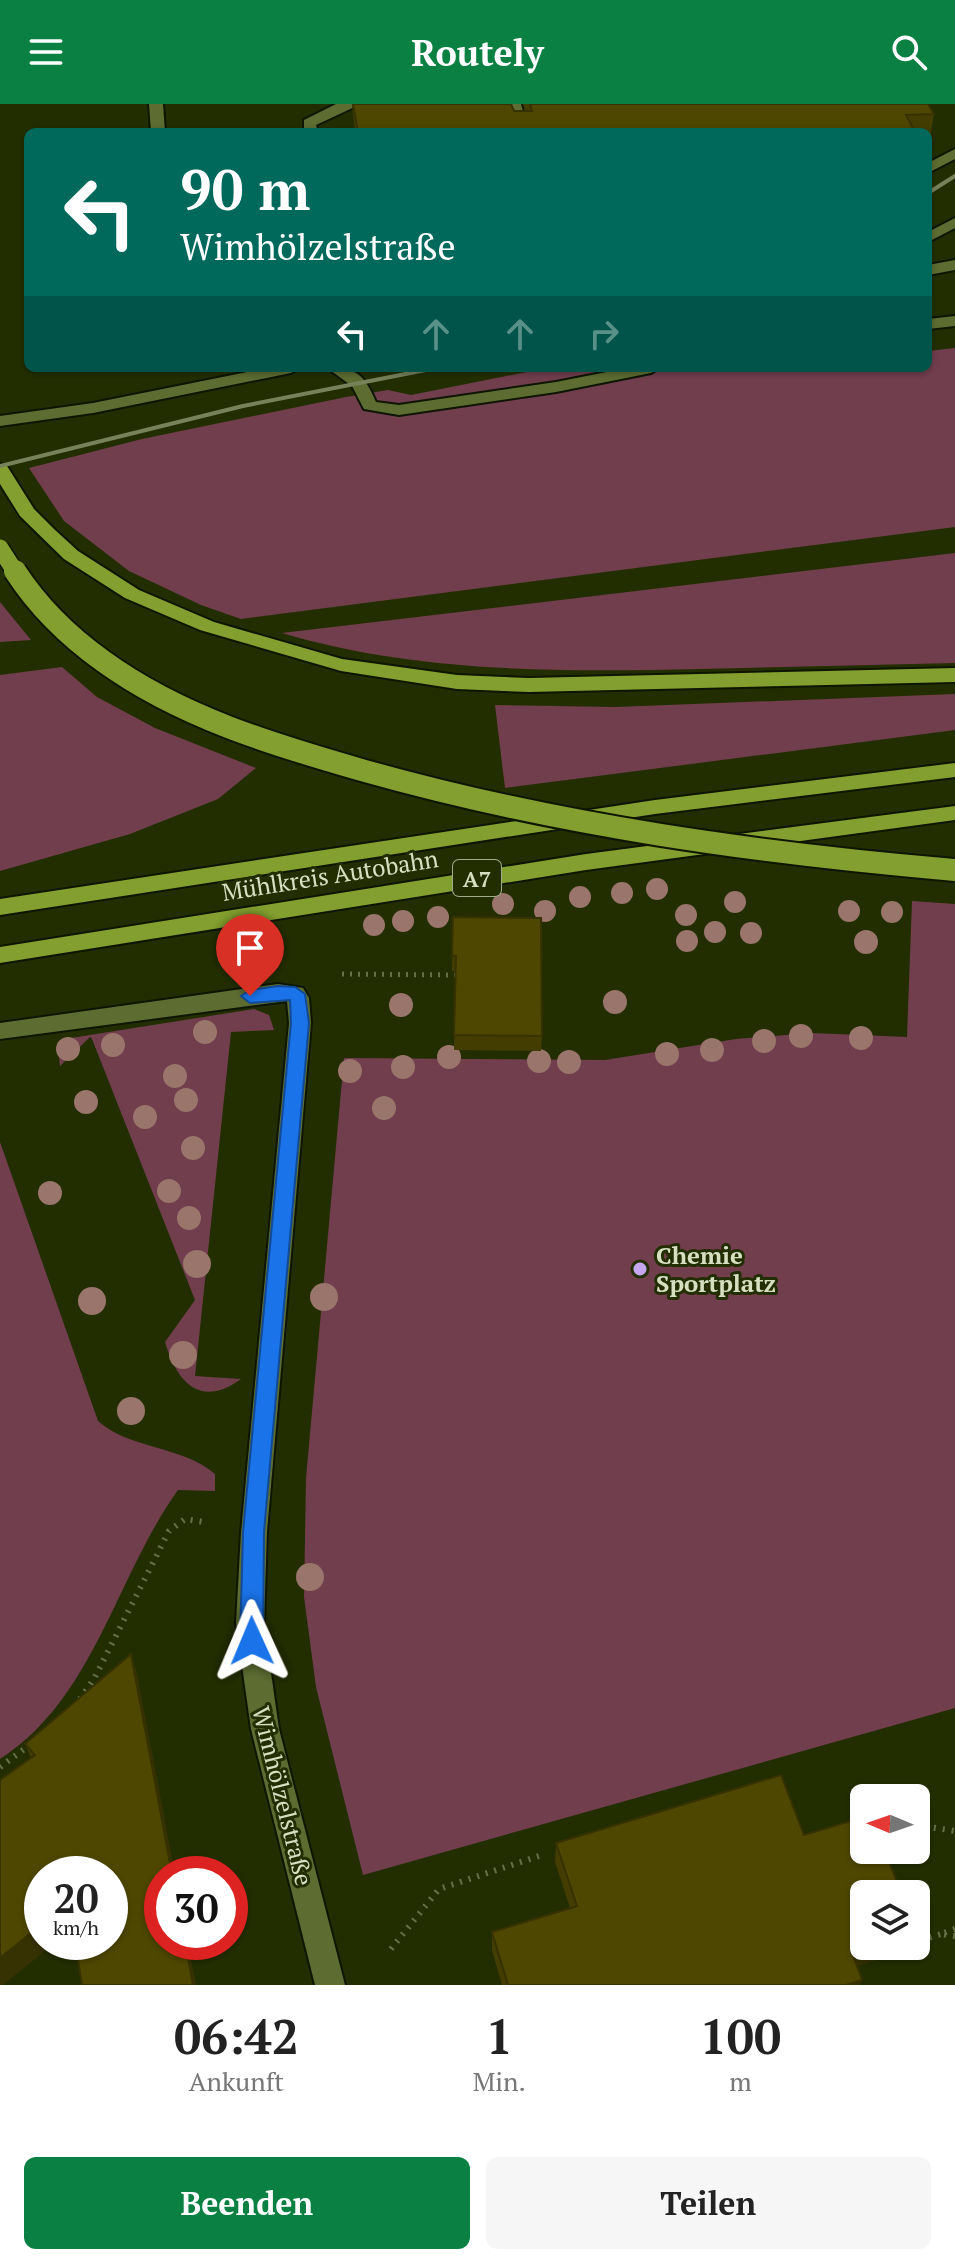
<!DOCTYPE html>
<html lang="de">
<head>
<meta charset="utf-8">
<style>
	body { margin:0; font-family:"PT Serif",serif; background:#f6f6f6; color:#222; height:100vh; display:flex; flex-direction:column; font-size:30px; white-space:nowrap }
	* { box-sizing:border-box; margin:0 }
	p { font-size:26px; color:#767676 }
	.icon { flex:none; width:44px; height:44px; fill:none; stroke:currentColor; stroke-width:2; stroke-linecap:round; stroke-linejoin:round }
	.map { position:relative; height:1881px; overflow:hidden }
	.panel { display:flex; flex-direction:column; background:#fff; flex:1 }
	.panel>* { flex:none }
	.hud { position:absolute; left:24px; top:24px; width:908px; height:244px; border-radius:12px; box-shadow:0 2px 6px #0004; background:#00695c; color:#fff; overflow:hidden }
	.needle { width:52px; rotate:272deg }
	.tools { position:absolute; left:850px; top:1680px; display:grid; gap:16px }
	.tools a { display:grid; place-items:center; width:80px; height:80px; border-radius:12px; background:#fff; box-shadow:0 2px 6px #0004; font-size:40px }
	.speed { position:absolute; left:24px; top:1752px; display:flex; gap:16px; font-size:40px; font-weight:700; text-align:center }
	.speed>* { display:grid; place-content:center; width:104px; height:104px; border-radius:50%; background:#fff; box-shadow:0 2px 6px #0004; line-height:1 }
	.speed small { font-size:20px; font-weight:400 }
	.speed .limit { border:12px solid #d22; background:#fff; color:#111 }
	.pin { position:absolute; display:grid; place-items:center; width:68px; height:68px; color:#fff; margin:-82px -34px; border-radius:50% 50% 50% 0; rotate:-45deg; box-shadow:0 0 8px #0007 }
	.pin .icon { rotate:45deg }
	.me { position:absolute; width:88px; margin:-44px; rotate:359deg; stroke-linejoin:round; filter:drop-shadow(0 0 6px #0008) }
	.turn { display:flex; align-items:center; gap:28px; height:168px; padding:0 24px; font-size:36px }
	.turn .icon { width:104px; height:104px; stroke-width:2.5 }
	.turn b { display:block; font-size:56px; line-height:68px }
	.lanes { display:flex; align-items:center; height:76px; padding:0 24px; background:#0003; justify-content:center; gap:40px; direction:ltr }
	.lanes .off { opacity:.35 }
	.eta { display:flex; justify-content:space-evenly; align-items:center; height:136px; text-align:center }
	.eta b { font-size:48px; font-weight:600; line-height:56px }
	.cta { display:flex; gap:16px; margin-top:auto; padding:16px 24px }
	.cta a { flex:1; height:92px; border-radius:12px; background:#0b8043; color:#fff; font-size:32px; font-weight:600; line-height:92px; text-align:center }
	.cta a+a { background:#f6f6f6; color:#222 }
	header { display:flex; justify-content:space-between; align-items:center; height:104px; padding:0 24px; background:#0b8043; color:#fff; font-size:36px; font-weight:600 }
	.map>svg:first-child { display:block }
</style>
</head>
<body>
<header><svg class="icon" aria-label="menu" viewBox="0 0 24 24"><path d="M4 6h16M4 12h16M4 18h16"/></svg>Routely<svg class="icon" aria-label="search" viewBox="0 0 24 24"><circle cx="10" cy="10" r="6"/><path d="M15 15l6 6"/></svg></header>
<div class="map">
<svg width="955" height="1881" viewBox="0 0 955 1881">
	<rect width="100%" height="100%" fill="#232e00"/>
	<!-- green -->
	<path fill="#713e4d" d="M955 244V423L241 515 201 501 129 467 64 417 29 364 142 335 346 293 388 286 411 291 547 264H928V247Z
		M955 449V559C870 561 784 563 699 565 560 568 416 569 282 529Z
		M0 498 31 536 0 538Z
		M62 563 97 593 155 624 256 664 218 695 130 730 0 767V571Z
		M955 590V626L505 684 495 601 616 603Z
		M912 797 955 800V1604L363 1771 316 1583 304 1493 306 1374 344 954 605 956 736 935 811 929 907 933Z
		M254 905 269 911 274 926 231 928 195 1272 241 1275C200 1305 177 1278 165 1238L195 1196 92 935 90 933 60 962C58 948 59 942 71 934Z
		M0 1038 98 1317C131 1346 181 1341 215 1370V1387L178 1386C116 1472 94 1595 0 1655Z"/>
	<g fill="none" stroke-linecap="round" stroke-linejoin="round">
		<!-- service casing -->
		<g stroke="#0e1500" stroke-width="4">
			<path id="service" d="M149 0H163L165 28H151Z
				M336 0H361L316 21 318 28H304V16Z
				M507 0H521L529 28H515Z
				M955 45V55L928 69V59Z
				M955 114V124L928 138V128Z
				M955 156V166L928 171V161Z
				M267 264H299L291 269 93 309 0 322V312L93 299Z
				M327 264C357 264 364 270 376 298L399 301 556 278 627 264H659L651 269 556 288 399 311 364 305 352 282Z"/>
		</g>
		<!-- minor casing -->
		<g stroke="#0e1500" stroke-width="4">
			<path id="minor" d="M955 212V222L928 225V215Z
				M278 880 303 884 309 894 311 919 267 1428 264 1519 279 1625 345 1881H315L251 1625 236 1519 241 1428 289 919 287 897 0 935V919Z"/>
		</g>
		<!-- motorway casing -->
		<g stroke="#0e1500" stroke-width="4">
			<path id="motorway" d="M0 360 7 362 34 405 54 425 78 447 139 486 214 518 342 555 457 571 529 574 955 564V578L529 588 457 585 341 567 200 526 125 494 64 455 20 412 0 380Z
				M955 659V673L655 710 0 811V795L655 696Z
				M955 702V716L586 766 0 859V843L586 750Z"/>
		</g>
		<!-- path-far1 -->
		<path stroke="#667048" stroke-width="5" stroke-dasharray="2 6" stroke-linecap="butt" d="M342 870 456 871"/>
		<!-- path -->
		<path stroke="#667048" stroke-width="6" stroke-dasharray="2 7" stroke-linecap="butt" d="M80 1595 94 1575 169 1427 185 1415 204 1418
			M0 1663 31 1640
			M916 1721 955 1727
			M955 1825 941 1830 955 1832
			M921 1836 941 1830
			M391 1845 439 1785 545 1750"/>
		<!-- service -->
		<use href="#service" fill="#5d6d32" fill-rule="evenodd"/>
		<!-- minor -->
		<use href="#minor" fill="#5d6d32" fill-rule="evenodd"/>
		<!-- motorway -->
		<use href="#motorway" fill="#839f2f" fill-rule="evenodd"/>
		<!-- rail -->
		<path stroke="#77825b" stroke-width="4" d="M928 89 955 72
			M0 362 243 302 436 264"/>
		<!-- motorway-bridge-far1 casing -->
		<g stroke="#0e1500" stroke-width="20" stroke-linecap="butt">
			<path id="motorway-bridge-far1" d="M0 444 16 469"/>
		</g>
		<!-- motorway-bridge casing -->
		<g stroke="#0e1500" stroke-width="26" stroke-linecap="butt">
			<path id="motorway-bridge" d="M15 467C39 504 68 532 103 557 180 613 274 641 365 667 557 721 756 749 955 766"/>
		</g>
		<!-- motorway-bridge-far1 -->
		<use href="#motorway-bridge-far1" stroke="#839f2f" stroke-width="17"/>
		<!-- motorway-bridge -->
		<use href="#motorway-bridge" stroke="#839f2f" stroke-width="22"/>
	</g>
	<!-- trees -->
	<g fill="#99756b">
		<circle cx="657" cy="785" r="11"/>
		<circle cx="622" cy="789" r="11"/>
		<circle cx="580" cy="793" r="11"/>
		<circle cx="735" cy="798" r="11"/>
		<circle cx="503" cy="800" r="11"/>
		<circle cx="545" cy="807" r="11"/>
		<circle cx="849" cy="807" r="11"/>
		<circle cx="892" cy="808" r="11"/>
		<circle cx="686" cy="811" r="11"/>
		<circle cx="438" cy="813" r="11"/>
		<circle cx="403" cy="817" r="11"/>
		<circle cx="374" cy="821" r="11"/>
		<circle cx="715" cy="828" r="11"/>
		<circle cx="751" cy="829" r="11"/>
		<circle cx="687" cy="837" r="11"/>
		<circle cx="866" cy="838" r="12"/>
		<circle cx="615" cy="898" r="12"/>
		<circle cx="401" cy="901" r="12"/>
		<circle cx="205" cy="928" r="12"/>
		<circle cx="801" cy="932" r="12"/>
		<circle cx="861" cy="934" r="12"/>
		<circle cx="764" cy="937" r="12"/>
		<circle cx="113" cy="941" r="12"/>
		<circle cx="68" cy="945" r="12"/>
		<circle cx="712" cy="946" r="12"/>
		<circle cx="667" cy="950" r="12"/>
		<circle cx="449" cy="953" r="12"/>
		<circle cx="539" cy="957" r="12"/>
		<circle cx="569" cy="958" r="12"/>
		<circle cx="403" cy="963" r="12"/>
		<circle cx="350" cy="967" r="12"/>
		<circle cx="175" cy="972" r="12"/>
		<circle cx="186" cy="996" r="12"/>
		<circle cx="86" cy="998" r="12"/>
		<circle cx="384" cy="1004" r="12"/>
		<circle cx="145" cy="1013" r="12"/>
		<circle cx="193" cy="1044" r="12"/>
		<circle cx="169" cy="1087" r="12"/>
		<circle cx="50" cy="1089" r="12"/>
		<circle cx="189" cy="1114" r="12"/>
		<circle cx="197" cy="1160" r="14"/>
		<circle cx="324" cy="1193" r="14"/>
		<circle cx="92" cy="1197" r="14"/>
		<circle cx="183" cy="1251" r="14"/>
		<circle cx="131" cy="1307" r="14"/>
		<circle cx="310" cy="1473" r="14"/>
	</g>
	<!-- wall -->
	<path fill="#433d02" d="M352 0H511L514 7H525L523 0H928L934 10 930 33H928V28H355Z
		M453 813 542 932 541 947 454 946 456 867H452Z
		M131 1550 138 1575 162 1838H187L196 1881 110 1838 25 1640Z
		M804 1731 864 1842H910L909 1845 857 1862 860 1881H502L492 1846V1828L570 1804 555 1758 556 1739Z"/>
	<!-- shaded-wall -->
	<path fill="#373201" d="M131 1550 138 1575 175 1770H172Z
		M42 1820V1838H56L3 1881H0V1854Z
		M185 1838H187L196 1881H193Z
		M870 1842H910L909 1845 845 1866 852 1848Z
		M862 1876 860 1881H846Z"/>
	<!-- building -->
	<path fill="#4e4702" stroke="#373201" stroke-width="2" d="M353 0H511L514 7H532L530 0H928L934 10 906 11 915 28H358Z
		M453 813 541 814 542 932 454 931 456 852H452Z
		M131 1550 172 1770H162V1838H185L193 1881H82L75 1838H110V1770H42V1820L0 1854V1676L35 1651 25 1640Z
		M781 1671 804 1731 864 1713V1746H884L902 1790H864V1842H870L852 1848 862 1876 846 1881H508L492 1828 577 1802 556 1739Z"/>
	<!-- route -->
	<path fill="#1a73e8" stroke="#114b97" stroke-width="2" d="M278 882 295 883 305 890 309 919 264 1428 263 1537 260 1544 252 1547 244 1544 240 1537 243 1428 291 919 290 896 250 899 241 892 250 886Z"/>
	<!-- markers -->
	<circle fill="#c5a7f1" stroke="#232e00" stroke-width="3" cx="640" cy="1165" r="8"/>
	<g text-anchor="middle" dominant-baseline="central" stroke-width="6" stroke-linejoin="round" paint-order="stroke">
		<!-- shield labels -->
		<rect fill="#232e00" stroke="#a0ab87" stroke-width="2" x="453" y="756" width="48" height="36" rx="6"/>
		<g font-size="22" font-weight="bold" fill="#d6e0c1">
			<text x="477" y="774">A7</text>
		</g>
		<!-- street labels -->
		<g font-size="24" fill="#d6e0c1" stroke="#232e00">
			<text transform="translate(330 771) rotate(-9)">Mühlkreis Autobahn</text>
			<text transform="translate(283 1692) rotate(76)">Wimhölzelstraße</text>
		</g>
		<!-- poi labels -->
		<g font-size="24" font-weight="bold" fill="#d6e0c1" stroke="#232e00" text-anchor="start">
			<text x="656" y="1151">Chemie<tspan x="656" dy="28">Sportplatz</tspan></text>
		</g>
	</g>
</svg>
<div class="tools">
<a><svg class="needle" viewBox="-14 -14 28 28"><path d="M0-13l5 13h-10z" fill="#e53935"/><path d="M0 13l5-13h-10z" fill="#767676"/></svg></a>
<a><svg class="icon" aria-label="layers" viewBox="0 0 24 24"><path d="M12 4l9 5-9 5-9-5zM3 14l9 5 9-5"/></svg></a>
</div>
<div class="speed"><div>20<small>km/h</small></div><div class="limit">30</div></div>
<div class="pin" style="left:250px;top:892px;background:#d93025"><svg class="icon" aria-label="arrive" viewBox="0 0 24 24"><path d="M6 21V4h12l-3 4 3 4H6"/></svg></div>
<svg class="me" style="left:252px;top:1537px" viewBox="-20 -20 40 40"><path d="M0-17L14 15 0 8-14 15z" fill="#1a73e8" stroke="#fff" stroke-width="4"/></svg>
<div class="hud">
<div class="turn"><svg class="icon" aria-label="left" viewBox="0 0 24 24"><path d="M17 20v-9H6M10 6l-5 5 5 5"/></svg><div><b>90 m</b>Wimhölzelstraße</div></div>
<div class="lanes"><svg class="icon" aria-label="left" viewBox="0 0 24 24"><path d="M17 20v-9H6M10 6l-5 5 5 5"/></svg><svg class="icon off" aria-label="ahead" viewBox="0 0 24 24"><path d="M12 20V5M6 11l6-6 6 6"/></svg><svg class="icon off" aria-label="ahead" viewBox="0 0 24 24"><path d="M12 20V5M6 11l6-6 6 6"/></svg><svg class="icon off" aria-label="right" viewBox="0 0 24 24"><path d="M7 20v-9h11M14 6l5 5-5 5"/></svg></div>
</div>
</div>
<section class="panel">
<div class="eta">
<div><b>06:42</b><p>Ankunft</p></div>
<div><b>1</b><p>Min.</p></div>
<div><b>100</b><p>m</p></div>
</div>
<div class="cta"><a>Beenden</a><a>Teilen</a></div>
</section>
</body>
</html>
